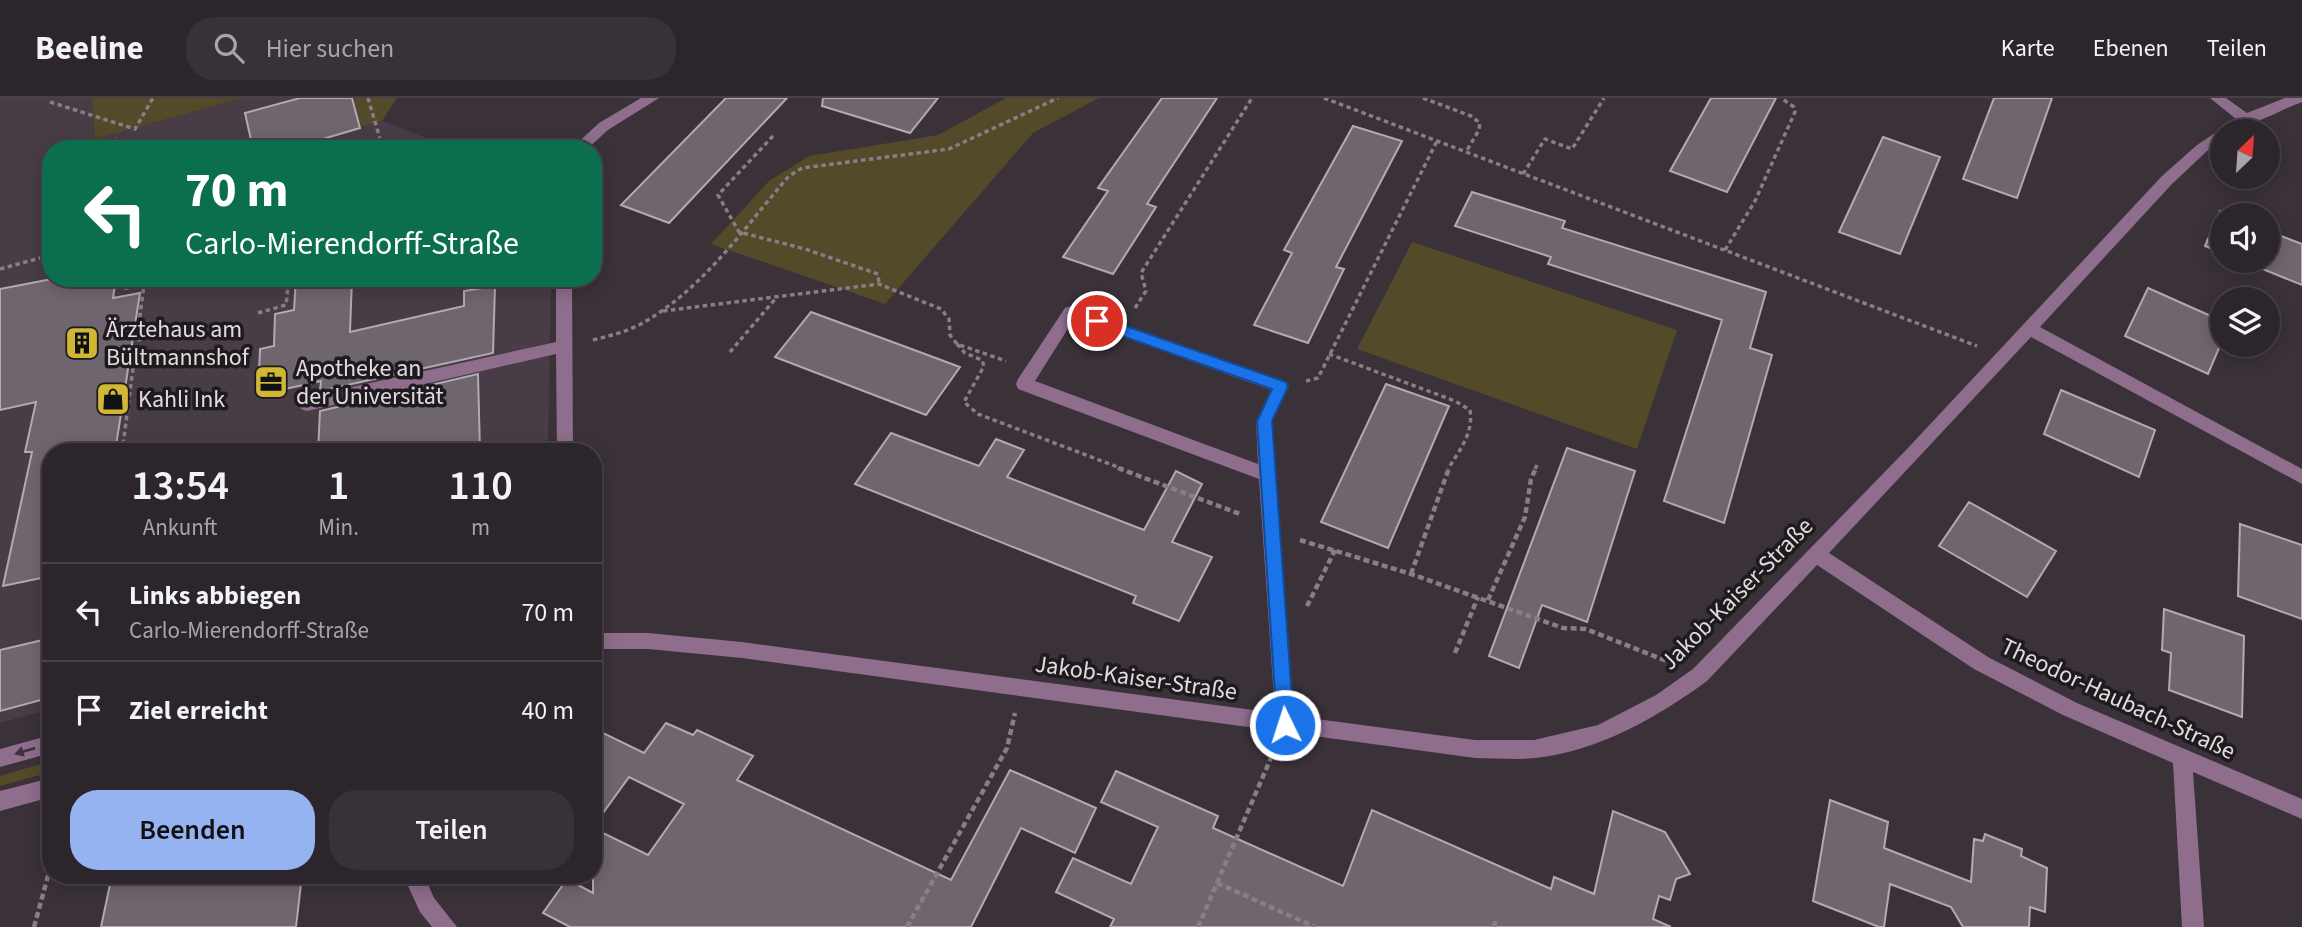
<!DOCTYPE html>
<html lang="de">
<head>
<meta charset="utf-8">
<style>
	body { margin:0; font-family:"Source Sans 3",sans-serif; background:#383137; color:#f1f3f6; height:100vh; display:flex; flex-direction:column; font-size:26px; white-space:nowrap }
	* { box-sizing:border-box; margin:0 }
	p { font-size:23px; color:#a6a5a9 }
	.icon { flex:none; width:38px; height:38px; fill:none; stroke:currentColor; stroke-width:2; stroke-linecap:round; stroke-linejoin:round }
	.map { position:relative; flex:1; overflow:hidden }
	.sheet { position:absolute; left:42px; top:345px; width:560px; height:441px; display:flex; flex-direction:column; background:#2c252b; border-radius:28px; box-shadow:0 4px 18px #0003,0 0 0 2px #484247 }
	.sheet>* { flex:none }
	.guide { position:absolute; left:42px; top:42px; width:560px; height:147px; border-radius:28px; box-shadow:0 4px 18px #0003,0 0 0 2px #484247; background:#0b6e4f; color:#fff; overflow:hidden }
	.needle { width:46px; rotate:25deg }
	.buttons { position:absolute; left:2210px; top:21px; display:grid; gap:14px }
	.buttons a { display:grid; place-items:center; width:70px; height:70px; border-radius:50%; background:#2c252b; box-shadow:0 4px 18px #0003,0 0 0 2px #484247; font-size:35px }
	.pin { position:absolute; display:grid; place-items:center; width:60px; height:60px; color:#fff; margin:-30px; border:4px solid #fff; border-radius:50%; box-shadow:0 2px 7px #0007 }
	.me { position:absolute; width:77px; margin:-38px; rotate:356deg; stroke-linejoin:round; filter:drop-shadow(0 0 5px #0008) }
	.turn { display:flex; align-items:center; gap:24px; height:147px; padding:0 28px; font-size:32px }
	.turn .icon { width:91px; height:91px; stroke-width:2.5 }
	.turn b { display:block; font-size:49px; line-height:60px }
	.eta { display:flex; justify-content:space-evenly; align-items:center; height:119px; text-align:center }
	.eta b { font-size:42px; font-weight:600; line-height:49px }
	.action { display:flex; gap:14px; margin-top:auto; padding:14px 28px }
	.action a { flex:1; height:80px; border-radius:28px; background:#95b2f1; color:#111; font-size:28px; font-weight:600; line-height:80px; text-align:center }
	.action a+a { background:#383137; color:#f1f3f6 }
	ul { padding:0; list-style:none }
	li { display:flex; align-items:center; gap:21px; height:98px; padding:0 28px; border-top:2px solid #484247 }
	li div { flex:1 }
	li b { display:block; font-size:26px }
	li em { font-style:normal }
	header { display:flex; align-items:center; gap:42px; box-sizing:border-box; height:98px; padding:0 35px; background:#2c252b; border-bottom:2px solid #484247 }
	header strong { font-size:33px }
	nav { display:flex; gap:38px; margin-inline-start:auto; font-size:24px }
	.search { width:490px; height:63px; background:#383137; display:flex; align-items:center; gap:18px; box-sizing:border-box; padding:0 24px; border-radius:28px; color:#a6a5a9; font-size:26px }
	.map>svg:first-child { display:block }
</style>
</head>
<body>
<header>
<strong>Beeline</strong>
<div class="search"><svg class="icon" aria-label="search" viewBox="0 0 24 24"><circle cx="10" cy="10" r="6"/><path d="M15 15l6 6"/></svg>Hier suchen</div>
<nav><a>Karte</a><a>Ebenen</a><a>Teilen</a></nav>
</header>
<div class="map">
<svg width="2302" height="829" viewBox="0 0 2302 829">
	<rect width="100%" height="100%" fill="#3a3139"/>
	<!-- built -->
	<path fill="#483c47" d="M0 0H92L95 41 243 0H354L362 29 382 23 456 51H51V180H551L548 353 51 354V611L0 625Z"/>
	<!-- green -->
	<path fill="#524a28" d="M92 0H243L95 41Z
		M354 0H397L382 23 361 29Z
		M1006 0H1099L1033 35 885 206 711 146 769 83 809 58 938 37Z
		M1412 144 1677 232 1637 351 1357 251Z
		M51 663V674L0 688V678Z"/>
	<!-- building -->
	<path fill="#6f656e" stroke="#b3a9b3" stroke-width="2" d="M300 0H352L360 30 289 51H253L245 15Z
		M726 0H787L669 125 621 107Z
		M823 0H938L910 35 822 8Z
		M1162 0H1217L1147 106 1156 109 1113 176 1063 159 1108 93 1098 90Z
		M1711 0H1776L1727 94 1670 73Z
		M1994 0H2052L2017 100 1963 81Z
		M1353 28 1402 43 1336 169 1344 171 1308 245 1254 227 1292 155 1284 152Z
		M1883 39 1940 59 1900 156 1839 134Z
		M1472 94 1565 123 1562 130 1766 194 1750 250 1772 257 1724 425 1664 403 1722 222 1548 166 1551 159 1455 128Z
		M2220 113 2229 117H2222V155L2205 148Z
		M2268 133 2302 146V187L2243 163H2268Z
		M57 180H116L113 200 140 195 115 354H51V478L3 488 32 354H25L36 304 0 312V191Z
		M296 180H352L350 234 464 208V193L495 188 493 255 320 293 321 283 258 297 260 251 274 248 275 216 294 212Z
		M2148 190 2222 223V243L2208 276 2125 238Z
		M811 214 898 246 960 269 926 317 775 259Z
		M478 276 480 354H318L320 313Z
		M1386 286 1449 308 1388 450 1321 424Z
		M2061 292 2155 332 2139 379 2044 336Z
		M891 335 979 368 996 341 1024 352 1007 379 1144 432 1176 373 1202 386 1172 444 1212 459 1179 523 1133 505 1136 498 855 386Z
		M1567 350 1635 373 1587 524 1542 507 1519 570 1489 558Z
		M1969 404 2056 453 2027 499 1939 448Z
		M2240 426 2302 447V521L2238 498Z
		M2164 511 2244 538 2242 619 2169 592 2171 555 2162 552Z
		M51 540V580L43 582 41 602 0 613V552Z
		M666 625 693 637 697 632 753 658 737 682 951 782 1010 672 1096 710 1075 755 1021 730 971 829H570L543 815 567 781 593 795V730L648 757 684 706 629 679 593 729V630L644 655Z
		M1116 673 1218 718 1213 730 1343 788 1372 712 1551 791 1554 779 1594 796 1613 713 1665 734 1690 776 1676 781 1670 802 1659 798 1653 821 1671 829H1110L1114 821 1056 794 1073 760 1131 786 1158 729 1101 704Z
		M1830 702 1888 724 1884 750 1971 784 1974 741 1983 743 1985 736 2022 751 2021 758 2047 770 2045 814 2030 809 2029 829H1963L1951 809 1890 786 1884 829H1879L1813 803Z
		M112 777H302L296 829H101Z"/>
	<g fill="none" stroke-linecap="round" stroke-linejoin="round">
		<!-- path-far1 -->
		<path stroke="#867f85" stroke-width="3.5" stroke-dasharray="4.5 3.5" stroke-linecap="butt" d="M368 0 383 51
			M1324 0 1977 248
			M1423 0 1471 18 1480 25 1479 32 1466 54
			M50 4 135 31 153 0
			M773 38 718 97 739 134 805 151 878 176 879 186
			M77 51 117 41
			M1523 76 1545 41 1572 51 1604 0
			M1725 152 1755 103 1795 14 1794 9 1781 0
			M0 171 51 157
			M1135 210 1146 193 1141 175 1252 0
			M663 213 879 186 941 211 949 221 950 237 957 246 1006 263
			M258 215 286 207 289 180
			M137 242 146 240
			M593 242C609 238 625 234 639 227 702 193 744 130 789 78L802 70 949 51 1058 0
			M957 246 965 255 982 262 984 268 964 304 978 316 1123 371
			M730 254 776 200
			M1329 256 1455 303 1470 312C1474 335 1459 353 1448 371
			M1306 283 1318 280 1437 43
			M122 354 144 187 122 191 123 180
			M1535 371 1538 365"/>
		<!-- path -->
		<path stroke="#867f85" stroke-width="4.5" stroke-dasharray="6 3.5" stroke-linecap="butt" d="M1118 370 1240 416
			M1300 442 1411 476 1563 530 1586 531 1669 564
			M1411 476 1449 370
			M1488 502 1525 419 1531 381 1536 370
			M1307 508 1335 452
			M1455 555 1478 499
			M1217 785 1315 829
			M34 829 51 767
			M907 829 1007 650 1015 615
			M1198 829 1274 653
			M1494 829 1496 821"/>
		<!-- minor -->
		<path fill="#8e6d8d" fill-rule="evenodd" d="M641 0H659L608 32 587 51H571L599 25Z
			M2210 0H2226L2247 15 2285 0H2302V4C2280 12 2244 33 2222 33V43L2207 53 2172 86 2040 229 2302 371V386L2031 239 1829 455 1988 559 2077 605 2302 701V721L2193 674 2204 829H2182L2173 665 2063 617 1974 571 1817 467 1707 583C1656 620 1599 653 1535 660 1515 662 1495 660 1475 660L742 560 648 551H593V535H648L742 544 1275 615 1259 381 1018 291 1016 286 1018 281 1065 210 1071 208 1287 284 1289 289 1272 323 1294 618 1475 642H1534L1598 627 1656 597 1693 571 1907 351 2162 78 2197 47 2236 21ZM1074 221 1271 292 1256 323 1258 366 1035 283Z
			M556 180H572L573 354H557L556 256 307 313 301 311 299 306 301 301 307 299 556 244Z
			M51 637V655L0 669V651Z
			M51 680V699L0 713V693Z
			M403 777H424L434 800 457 829H432L420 814Z"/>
	</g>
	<!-- one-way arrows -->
	<defs><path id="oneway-solid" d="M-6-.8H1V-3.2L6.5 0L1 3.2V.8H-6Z" transform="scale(1.75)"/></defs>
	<use fill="#40333f" href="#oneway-solid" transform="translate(25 653) rotate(164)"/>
	<!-- route -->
	<path fill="#1a73e8" stroke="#114b97" stroke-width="2" d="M1097 218 1286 284 1288 289 1272 323 1294 627 1292 633 1285 635 1279 633 1277 627 1257 323 1272 291 1091 227 1089 223 1091 219Z"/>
	<!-- icons -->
	<defs>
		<g id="building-square" transform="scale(1.75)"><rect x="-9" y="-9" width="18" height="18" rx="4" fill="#d1b736" stroke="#1e1a1e"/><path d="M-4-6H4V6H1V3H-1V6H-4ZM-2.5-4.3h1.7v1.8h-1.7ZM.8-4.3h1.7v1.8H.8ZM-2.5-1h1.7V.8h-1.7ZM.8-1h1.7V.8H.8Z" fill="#111"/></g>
		<g id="office-square" transform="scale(1.75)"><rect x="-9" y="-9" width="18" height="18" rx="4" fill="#d1b736" stroke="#1e1a1e"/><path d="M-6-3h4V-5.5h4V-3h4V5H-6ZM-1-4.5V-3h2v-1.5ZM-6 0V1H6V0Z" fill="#111"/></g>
		<g id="shop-square" transform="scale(1.75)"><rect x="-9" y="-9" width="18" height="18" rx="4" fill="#d1b736" stroke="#1e1a1e"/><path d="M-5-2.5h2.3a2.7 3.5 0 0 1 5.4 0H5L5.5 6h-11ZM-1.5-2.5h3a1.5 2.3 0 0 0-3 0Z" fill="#111"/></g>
	</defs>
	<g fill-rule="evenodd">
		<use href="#building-square" x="82" y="245"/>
		<use href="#office-square" x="271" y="284"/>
		<use href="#shop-square" x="113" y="301"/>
	</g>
	<g text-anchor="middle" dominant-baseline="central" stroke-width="7" stroke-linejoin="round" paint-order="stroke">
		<!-- poi labels -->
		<g font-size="24" fill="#e1dbe0" stroke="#1e1a1e" text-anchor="start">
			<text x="106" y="231">Ärztehaus am<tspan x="106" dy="28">Bültmannshof</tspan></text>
			<text x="296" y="270">Apotheke an<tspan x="296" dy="28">der Universität</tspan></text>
			<text x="138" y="301">Kahli Ink</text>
		</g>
		<!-- street labels -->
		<g font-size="24" fill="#e1dbe0" stroke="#1e1a1e">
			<text transform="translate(1737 496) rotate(-45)">Jakob-Kaiser-Straße</text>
			<text transform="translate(1136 580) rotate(8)">Jakob-Kaiser-Straße</text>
			<text transform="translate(2118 601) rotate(25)">Theodor-Haubach-Straße</text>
		</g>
	</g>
</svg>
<div class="buttons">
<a><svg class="needle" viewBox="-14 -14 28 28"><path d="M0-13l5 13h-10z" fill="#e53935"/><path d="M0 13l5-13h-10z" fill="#a6a5a9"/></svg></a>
<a><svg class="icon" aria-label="sound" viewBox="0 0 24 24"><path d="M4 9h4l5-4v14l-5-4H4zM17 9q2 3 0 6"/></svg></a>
<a><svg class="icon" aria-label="layers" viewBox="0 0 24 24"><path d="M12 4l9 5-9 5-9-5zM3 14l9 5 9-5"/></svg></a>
</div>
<div class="pin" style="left:1097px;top:223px;background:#d93025"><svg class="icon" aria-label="arrive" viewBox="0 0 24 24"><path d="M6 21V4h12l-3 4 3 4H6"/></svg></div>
<svg class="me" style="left:1285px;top:627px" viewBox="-20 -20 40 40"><circle r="17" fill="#1a73e8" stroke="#fff" stroke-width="3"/><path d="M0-11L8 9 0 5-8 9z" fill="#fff"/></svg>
<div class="guide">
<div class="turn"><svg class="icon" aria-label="left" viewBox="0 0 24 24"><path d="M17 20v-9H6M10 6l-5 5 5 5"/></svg><div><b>70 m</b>Carlo-Mierendorff-Straße</div></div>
</div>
<section class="sheet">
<div class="eta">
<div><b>13:54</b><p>Ankunft</p></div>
<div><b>1</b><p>Min.</p></div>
<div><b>110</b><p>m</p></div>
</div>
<ul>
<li><svg class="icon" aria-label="left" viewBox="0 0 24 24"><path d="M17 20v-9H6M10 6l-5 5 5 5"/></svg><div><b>Links abbiegen</b><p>Carlo-Mierendorff-Straße</p></div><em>70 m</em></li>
<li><svg class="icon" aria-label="arrive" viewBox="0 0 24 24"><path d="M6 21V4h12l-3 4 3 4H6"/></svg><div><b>Ziel erreicht</b></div><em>40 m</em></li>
</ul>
<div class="action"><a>Beenden</a><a>Teilen</a></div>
</section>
</div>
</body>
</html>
